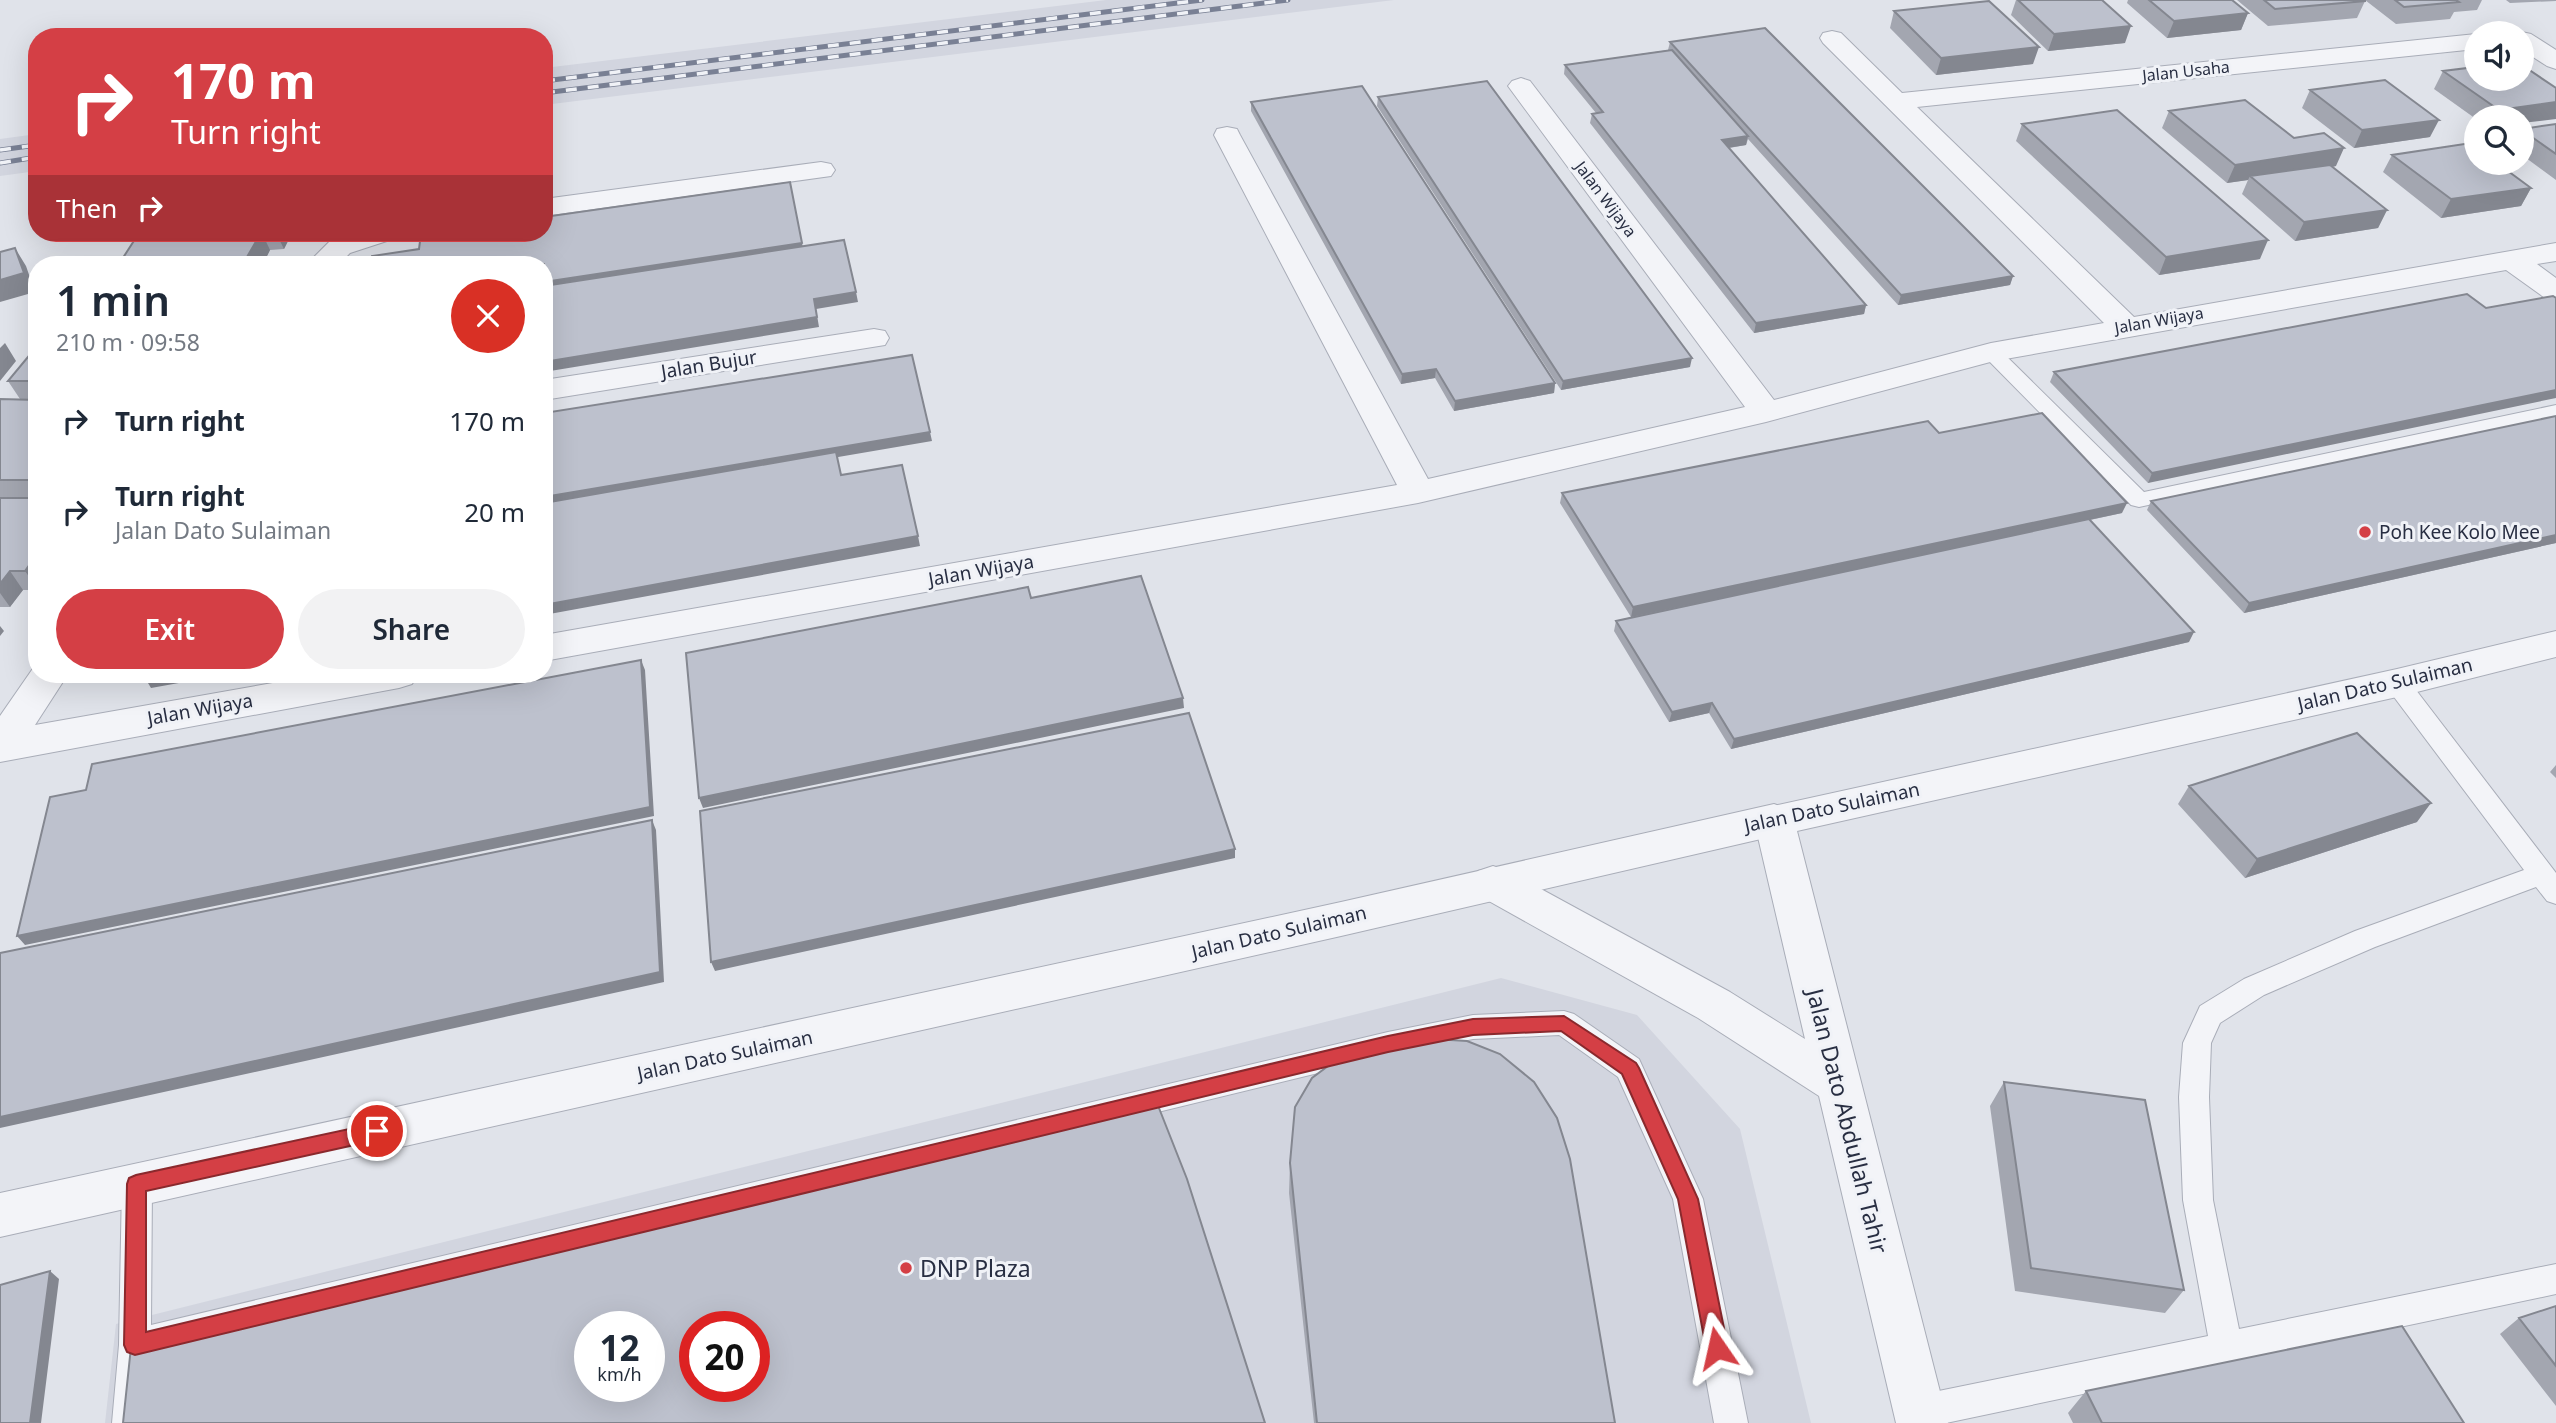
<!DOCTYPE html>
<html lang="en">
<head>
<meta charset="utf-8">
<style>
	body { margin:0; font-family:"Noto Sans",sans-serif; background:#f2f2f3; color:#1f2937; height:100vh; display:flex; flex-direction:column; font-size:26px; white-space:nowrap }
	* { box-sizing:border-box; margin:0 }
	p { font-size:23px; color:#747a83 }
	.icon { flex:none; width:38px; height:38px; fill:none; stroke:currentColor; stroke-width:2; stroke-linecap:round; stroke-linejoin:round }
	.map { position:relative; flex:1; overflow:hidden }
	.drawer { position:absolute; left:28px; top:256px; width:525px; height:427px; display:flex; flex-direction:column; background:#fff; border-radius:28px; box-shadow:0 7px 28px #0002 }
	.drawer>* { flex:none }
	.banner { position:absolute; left:28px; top:28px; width:525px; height:214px; border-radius:28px; box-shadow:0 7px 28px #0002; background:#d43f45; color:#fff; overflow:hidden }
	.controls { position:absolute; left:2464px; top:21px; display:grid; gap:14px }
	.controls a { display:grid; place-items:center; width:70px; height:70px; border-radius:50%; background:#fff; box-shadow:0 7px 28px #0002; font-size:35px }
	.speed { position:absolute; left:574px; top:1311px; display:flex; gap:14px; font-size:35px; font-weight:700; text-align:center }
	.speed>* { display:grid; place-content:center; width:91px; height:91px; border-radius:50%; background:#fff; box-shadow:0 7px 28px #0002; line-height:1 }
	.speed small { font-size:18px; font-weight:400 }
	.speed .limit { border:10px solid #d22; background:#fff; color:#111 }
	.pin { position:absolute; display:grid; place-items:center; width:60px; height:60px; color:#fff; margin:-30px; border:4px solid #fff; border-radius:50%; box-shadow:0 2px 7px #0007 }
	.me { position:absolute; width:77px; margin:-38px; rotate:349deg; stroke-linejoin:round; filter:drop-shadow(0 0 5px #0008) }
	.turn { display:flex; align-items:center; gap:24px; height:147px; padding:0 28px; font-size:32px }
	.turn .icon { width:91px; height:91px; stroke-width:2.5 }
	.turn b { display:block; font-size:49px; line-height:60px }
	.then { display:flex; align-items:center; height:66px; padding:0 28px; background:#0003; gap:14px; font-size:26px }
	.round { display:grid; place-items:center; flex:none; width:74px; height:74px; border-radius:37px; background:#f2f2f3 }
	.summary { display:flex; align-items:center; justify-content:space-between; height:119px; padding:0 28px }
	h1 { font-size:42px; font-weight:600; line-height:52px }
	.action { display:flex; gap:14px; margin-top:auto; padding:14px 28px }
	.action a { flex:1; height:80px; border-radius:42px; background:#d43f45; color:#fff; font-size:28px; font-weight:600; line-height:80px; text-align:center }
	.action a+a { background:#f2f2f3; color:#1f2937 }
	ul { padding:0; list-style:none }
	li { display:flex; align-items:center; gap:21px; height:91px; padding:0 28px }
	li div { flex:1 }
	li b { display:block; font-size:26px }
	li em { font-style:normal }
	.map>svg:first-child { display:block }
</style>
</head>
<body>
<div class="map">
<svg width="2556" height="1423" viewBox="0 0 2556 1423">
	<rect width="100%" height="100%" fill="#e0e3ea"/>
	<!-- built -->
	<path fill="#d2d5df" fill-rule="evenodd" d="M1106 0H1394L544 105V68Z
		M37 134V171L0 176V139Z
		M1501 978 1637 1015 1740 1129 1811 1423H105L116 1324ZM590 1326H649V1386H590ZM695 1326H754V1386H695Z"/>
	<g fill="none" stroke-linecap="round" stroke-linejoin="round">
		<!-- service casing -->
		<g stroke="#a9adb8" stroke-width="2">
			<path id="service" d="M1991 346 1998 348 2144 492 2556 405V417L2139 507 2131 505 1984 356 1981 352 1984 348Z
				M2397 674 2406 677 2556 873V904L2547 901 2536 887 2375 947 2264 995 2220 1023 2211 1043 2209 1097 2213 1200 2239 1329 2556 1264V1294L1946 1423H1907L1902 1412 1907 1400 1919 1395 2208 1336 2183 1200 2179 1097 2183 1043 2200 1006 2244 979 2355 931 2524 870 2388 689 2385 683 2388 677Z
				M1564 1011 1574 1014 1639 1059 1703 1199 1748 1423H1714L1673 1199 1618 1077 1559 1035 1473 1039 1388 1056 150 1357 146 1423H112L119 1345 122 1184 126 1174 137 1170 148 1174 152 1184 151 1325 1388 1032 1473 1015Z"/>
		</g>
		<!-- minor casing -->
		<g stroke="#a9adb8" stroke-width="2">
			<path id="minor" d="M1832 31 1841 33 1902 93 2476 34V49L1917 107 2134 317 2556 243V261L2537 264 2556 278V301L2545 298 2506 270 1994 361 1766 422 1418 503 544 661V635L1397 485 1214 135 1217 129 1227 127 1237 129 1240 135 1428 479 1745 407 1508 86 1512 81 1521 78 1530 81 1774 400 1991 343 2104 323 1823 43 1820 38 1823 33Z
				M2522 32 2531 34 2556 50V69L2547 66 2522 50V33H2515Z
				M821 162 831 164 835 170 831 176 544 216V199Z
				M355 233H397L393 239 350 253 339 264H307L330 241Z
				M874 329 885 331 889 338 885 345 544 400V380Z
				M36 664 37 674H68L35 725 324 674H418L412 684 399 688 0 762V716Z
				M1774 804 1788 809 1794 820 1788 831 1774 836 1341 936 0 1237V1193L1341 902Z"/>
		</g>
		<!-- tertiary casing -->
		<g stroke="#a9adb8" stroke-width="2">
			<path id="tertiary" d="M2556 631V657L2397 697 1797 831 1948 1423H1896L1819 1096 1698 1018 1478 895 1472 883 1478 871 1493 866 1508 871 1730 992 1805 1039 1754 820 1760 809 2397 669Z"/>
		</g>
		<!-- service -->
		<use href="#service" fill="#f3f4f8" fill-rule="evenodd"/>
		<!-- minor -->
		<use href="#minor" fill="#f3f4f8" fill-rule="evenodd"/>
		<!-- tertiary -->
		<use href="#tertiary" fill="#f3f4f8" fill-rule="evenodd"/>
		<!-- rail casing -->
		<g stroke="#798094" stroke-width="5">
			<path id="rail" d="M544 81 1202 0
				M544 93 1288 0
				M0 150 37 145
				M0 163 37 157"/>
		</g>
		<!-- rail -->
		<use href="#rail" stroke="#f0f2f7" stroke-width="3.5" stroke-dasharray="11" stroke-linecap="butt"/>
	</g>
	<!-- wall -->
	<path fill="#a3a6b0" d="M2016 0H2102L2125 43 2048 51 2011 15Z
		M2128 0H2232L2248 13 2241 30 2167 38 2127 3Z
		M2237 0H2365V1L2357 18 2268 26Z
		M2365 0H2482L2477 10 2454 12 2450 19 2396 24Z
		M2506 0H2556V1L2510 3Z
		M1894 11 2033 64 1936 75 1890 28Z
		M1670 42 2013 276 2010 285 1898 305 1748 139 1746 145 1729 148 1866 305 1864 314 1754 333 1590 123 1592 114 1596 113 1564 74 1565 65 1668 50Z
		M2443 71 2522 117H2476V119L2434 89Z
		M2310 90 2430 137 2354 148 2302 108Z
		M1378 97 1690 367 1561 390 1377 106Z
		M1251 102 1555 383 1554 393 1454 411 1435 378 1401 384 1251 111Z
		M2169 111 2294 138 2336 166 2333 167 2387 210 2378 228 2295 241 2242 194 2248 180 2227 183 2162 128Z
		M2022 124 2260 259 2159 275 2016 141Z
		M2556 124V180L2522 155V129Z
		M2392 155 2531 188 2521 206 2441 218 2383 172Z
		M139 233H292L284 249 270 250 263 264H119Z
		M2486 308 2148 483 2050 382 2054 372Z
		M37 346V590H23L10 607H0V399H20L8 381Z
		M2556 416V543L2244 613 2147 510 2151 501Z
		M1939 433 2122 513 2090 520 2189 642 1731 749 1709 713 1669 722 1614 631 1616 621 1631 617 1560 503 1562 493Z
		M2556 765V778L2550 772Z
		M2189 786 2417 822 2245 878 2178 804Z
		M2004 1082 2184 1290 2165 1313 2015 1291 1990 1106Z
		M1290 1163 1615 1423H1314L1289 1193Z
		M2556 1306V1406L2500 1334 2519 1318Z
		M2086 1391 2464 1423H2073L2068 1413Z"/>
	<!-- shaded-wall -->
	<path fill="#848790" d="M2248 13 2241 30 2167 38 2174 21Z
		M2131 26 2125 43 2048 51 2054 34Z
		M2039 47 2033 64 1936 75 1941 58Z
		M2556 102V119L2522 123V117H2495L2499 110Z
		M2439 120 2430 137 2354 148 2362 130Z
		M1748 136 1746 145 1721 149 1722 140Z
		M2344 148 2336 166 2253 179 2250 176 2248 180 2227 183 2235 165Z
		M790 182 804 253 544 292V282Z
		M2531 188 2521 206 2441 218 2451 199Z
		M2387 210 2378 228 2295 241 2304 222Z
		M261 233H262L270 250 263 264H251L247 257Z
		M276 233H292L284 249Z
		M2268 240 2260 259 2159 275 2166 257Z
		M15 248 26 266 35 292 0 302V280Z
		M2013 276 2010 285 1898 305 1901 295Z
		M856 292 858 302 816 309 819 327 544 372V362L814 299Z
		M1866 305 1864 314 1754 333 1756 323Z
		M5 343 16 361 0 381V348Z
		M1692 358 1690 367 1561 390 1563 381Z
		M1436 369 1435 378 1401 384 1402 374Z
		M1555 383 1554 393 1454 411 1455 401Z
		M2556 390V398L2148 483 2152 473Z
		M930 432 932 441 544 507V497Z
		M2127 503 2122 513 1631 617 1633 607Z
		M2556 535V543L2244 613 2249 603Z
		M918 536 920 546 544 615V605Z
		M37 554V588L25 571Z
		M10 571 23 590 10 607 0 593V584Z
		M0 626 4 631 0 636Z
		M2194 632 2189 642 1731 749 1734 739Z
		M641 660 645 670 654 816 25 945 17 936Z
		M169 674H229L151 688 145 678Z
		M1183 698 1184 708 703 808 699 798Z
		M1712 703 1709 713 1669 722 1672 712Z
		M2431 803 2417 822 2245 878 2257 859Z
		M652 820 656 830 664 982 0 1128V1117Z
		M1235 849V858L715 971 711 962Z
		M50 1271 59 1279 41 1423H30Z"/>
	<!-- building -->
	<path fill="#bdc1cd" stroke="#848790" stroke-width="2" fill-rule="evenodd" d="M2018 0H2102L2131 26 2054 34Z
		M2149 0H2232L2248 13 2174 21Z
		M2264 0H2365V1L2275 9Z
		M2395 0H2456L2459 2 2404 7Z
		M1989 1 2039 47 1941 58 1894 11Z
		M1765 28 2013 276 1901 295 1670 42Z
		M1672 50 1748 136 1722 140 1866 305 1756 323 1592 114 1603 112 1565 65Z
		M2522 65 2556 88V102L2499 110 2443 71 2476 67V79H2522Z
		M2385 80 2439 120 2362 130 2310 90Z
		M1487 81 1692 358 1563 381 1378 97Z
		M1362 86 1555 383 1455 401 1436 369 1402 374 1251 102Z
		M2245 100 2294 138 2324 133 2344 148 2235 165 2169 111Z
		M2117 110 2268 240 2166 257 2022 124Z
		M2556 124V154L2522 130V129Z
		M2471 143 2476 148V163H2497L2531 188 2451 199 2392 155Z
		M2330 165 2387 210 2304 222 2250 176Z
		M790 182 802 243 544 282V264H372V256L419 249 421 234 432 233H544V217Z
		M139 233H261L247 257 213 259 210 264H119Z
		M844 240 856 292 814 299 817 317 544 362V286Z
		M15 248 24 273 0 280V252Z
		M2467 294 2486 308 2553 296 2556 298V390L2152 473 2054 372Z
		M37 346V381H8Z
		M912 355 930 432 544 497V413Z
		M0 399 37 400V480H0Z
		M2042 413 2127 503 1633 607 1562 493 1928 421 1939 433Z
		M2556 416V535L2249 603 2151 501Z
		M836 452 841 475 902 465 918 536 544 605V503Z
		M0 498H37V554L25 571H10L0 584Z
		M2089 519 2194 632 1734 739 1712 703 1672 712 1616 621Z
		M1141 576 1183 698 699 798 686 653 1028 587 1031 598Z
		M641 660 650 807 17 936 50 797 86 790 92 764Z
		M146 674H169L145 678Z
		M1189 713 1235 849 711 962 700 811Z
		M2357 733 2431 803 2257 859 2189 786Z
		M652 820 660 972 0 1117V953Z
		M1402 1037 1467 1041 1500 1054 1534 1082 1557 1118 1570 1159 1615 1423H1317L1290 1163 1295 1107 1312 1078 1355 1046Z
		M2004 1082 2145 1100 2184 1290 2031 1268Z
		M1157 1103 1187 1179 1265 1423H123L131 1347ZM590 1326H649V1386H590ZM695 1326H754V1386H695Z
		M50 1271 30 1423H0V1285Z
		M2556 1306V1366L2519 1318Z
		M2402 1326 2464 1423H2102L2086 1391Z"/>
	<!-- route -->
	<path fill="#d43f45" stroke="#8a292d" stroke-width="2" d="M1564 1016 1636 1063 1639 1068 1698 1199 1728 1348 1724 1356 1717 1359 1709 1356 1706 1348 1678 1199 1622 1074 1561 1031 1473 1035 1388 1052 135 1355 127 1352 124 1345 127 1184 129 1178 136 1175 377 1123 384 1125 387 1131 384 1137 377 1140 146 1191V1332L1388 1036 1473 1019Z"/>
	<!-- markers -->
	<g fill="#d43f45" stroke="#f0f2f7" stroke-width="2.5">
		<circle cx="2365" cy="532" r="7"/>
		<circle cx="906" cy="1268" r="7"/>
	</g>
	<g text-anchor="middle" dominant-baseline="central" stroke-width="6" stroke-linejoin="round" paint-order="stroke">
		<!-- far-street labels -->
		<g font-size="16" fill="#282e42" stroke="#f0f2f7">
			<text transform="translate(2186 71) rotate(-6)">Jalan Usaha</text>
			<text transform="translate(1606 199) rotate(53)">Jalan Wijaya</text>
			<text transform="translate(2159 320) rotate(-10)">Jalan Wijaya</text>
		</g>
		<!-- street labels -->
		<g font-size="19" fill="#282e42" stroke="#f0f2f7">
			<text transform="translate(709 364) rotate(-9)">Jalan Bujur</text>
			<text transform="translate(981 570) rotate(-10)">Jalan Wijaya</text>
			<text transform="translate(2385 684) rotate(-13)">Jalan Dato Sulaiman</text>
			<text transform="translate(200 709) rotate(-10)">Jalan Wijaya</text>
			<text transform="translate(1832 807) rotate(-12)">Jalan Dato Sulaiman</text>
			<text transform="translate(1279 932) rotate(-13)">Jalan Dato Sulaiman</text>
			<text transform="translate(725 1055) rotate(-12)">Jalan Dato Sulaiman</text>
		</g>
		<!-- poi labels -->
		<g font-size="19" fill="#282e42" stroke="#f0f2f7" text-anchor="start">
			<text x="2379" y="532">Poh Kee Kolo Mee</text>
		</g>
		<!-- near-street labels -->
		<g font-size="23" fill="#282e42" stroke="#f0f2f7">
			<text transform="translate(1848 1121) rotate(76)">Jalan Dato Abdullah Tahir</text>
		</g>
		<!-- near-poi labels -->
		<g font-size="23" fill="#282e42" stroke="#f0f2f7" text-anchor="start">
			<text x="920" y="1268">DNP Plaza</text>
		</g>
	</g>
</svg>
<div class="controls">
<a><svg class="icon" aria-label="sound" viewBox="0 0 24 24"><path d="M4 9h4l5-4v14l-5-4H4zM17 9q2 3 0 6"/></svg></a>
<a><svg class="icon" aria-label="search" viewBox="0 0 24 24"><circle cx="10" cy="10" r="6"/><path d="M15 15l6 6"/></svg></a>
</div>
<div class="speed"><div>12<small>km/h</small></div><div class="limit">20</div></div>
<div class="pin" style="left:377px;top:1131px;background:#d93025"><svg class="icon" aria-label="arrive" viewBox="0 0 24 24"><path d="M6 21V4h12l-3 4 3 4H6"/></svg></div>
<svg class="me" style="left:1717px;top:1348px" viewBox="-20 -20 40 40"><path d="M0-17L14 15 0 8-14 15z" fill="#d43f45" stroke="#fff" stroke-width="4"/></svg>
<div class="banner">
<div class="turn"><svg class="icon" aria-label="right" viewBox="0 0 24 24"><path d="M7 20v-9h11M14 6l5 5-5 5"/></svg><div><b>170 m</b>Turn right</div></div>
<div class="then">Then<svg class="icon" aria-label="right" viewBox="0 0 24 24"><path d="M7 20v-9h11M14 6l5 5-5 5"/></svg></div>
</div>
<section class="drawer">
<div class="summary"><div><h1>1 min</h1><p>210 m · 09:58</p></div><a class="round" style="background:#d93025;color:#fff"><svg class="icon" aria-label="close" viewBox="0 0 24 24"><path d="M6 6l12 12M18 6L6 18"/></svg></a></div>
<ul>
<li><svg class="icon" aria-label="right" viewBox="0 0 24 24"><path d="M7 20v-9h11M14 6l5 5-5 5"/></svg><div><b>Turn right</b></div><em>170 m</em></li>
<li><svg class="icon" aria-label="right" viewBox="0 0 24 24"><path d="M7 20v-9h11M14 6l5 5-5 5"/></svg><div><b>Turn right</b><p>Jalan Dato Sulaiman</p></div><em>20 m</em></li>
</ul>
<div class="action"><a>Exit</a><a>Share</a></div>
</section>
</div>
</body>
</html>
